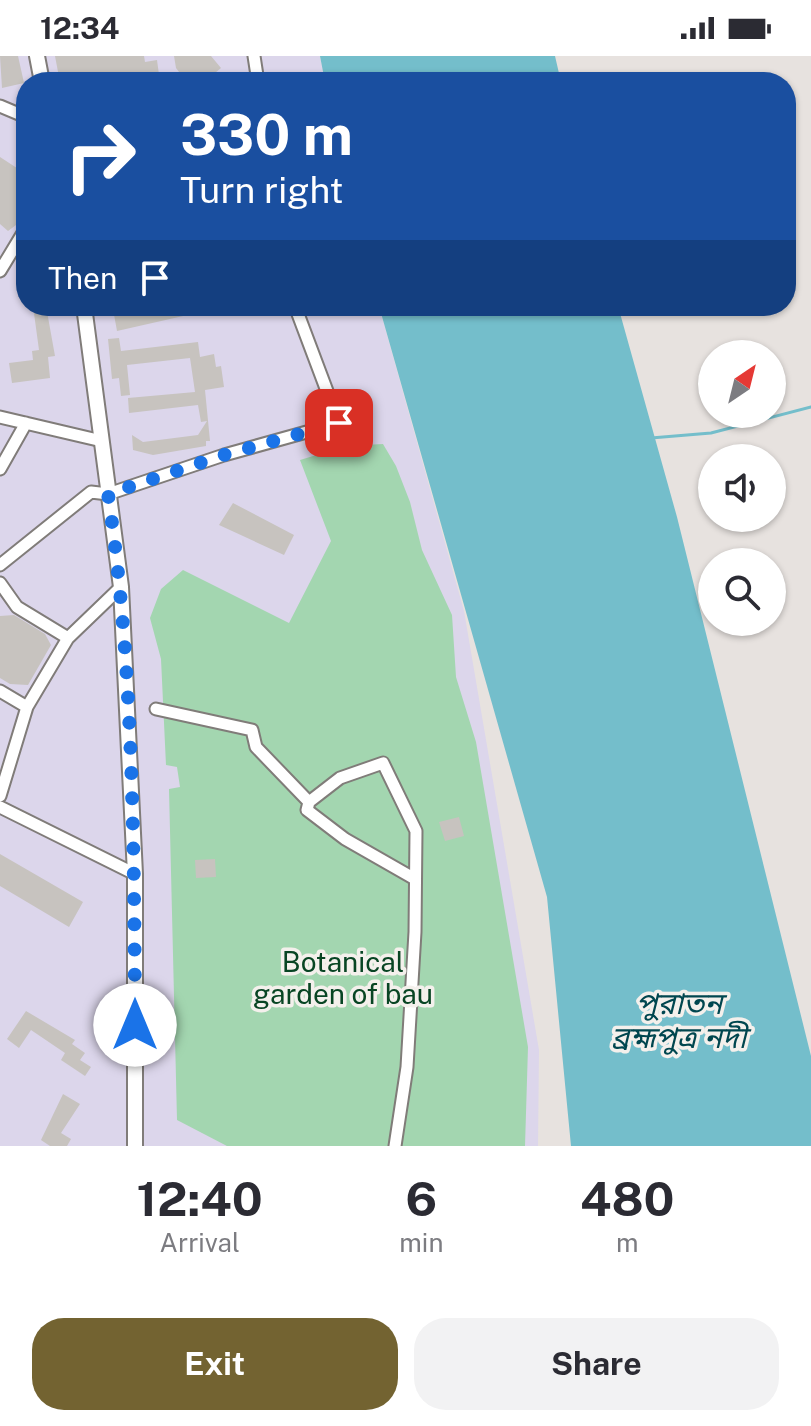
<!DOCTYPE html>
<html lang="en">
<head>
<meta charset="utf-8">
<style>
	body { margin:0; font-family:"Public Sans","Noto Sans Bengali",sans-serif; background:#f2f2f3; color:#2b2b33; height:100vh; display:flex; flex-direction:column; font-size:30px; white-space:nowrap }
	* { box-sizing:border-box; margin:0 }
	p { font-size:26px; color:#7c7c81 }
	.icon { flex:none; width:44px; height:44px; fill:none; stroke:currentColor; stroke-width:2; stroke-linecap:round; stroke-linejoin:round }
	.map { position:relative; height:1090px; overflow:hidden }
	.side { display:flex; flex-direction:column; background:#fff; flex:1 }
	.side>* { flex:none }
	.top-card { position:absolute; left:16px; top:16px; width:780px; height:244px; border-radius:32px; box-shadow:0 2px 6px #0004; background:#1a4fa0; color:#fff; overflow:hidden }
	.needle { width:52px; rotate:35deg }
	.fabs { position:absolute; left:698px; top:284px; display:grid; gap:16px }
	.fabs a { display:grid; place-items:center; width:88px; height:88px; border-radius:50%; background:#fff; box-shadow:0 2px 6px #0004; font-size:40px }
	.pin { position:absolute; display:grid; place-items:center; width:68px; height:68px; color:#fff; margin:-34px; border-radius:16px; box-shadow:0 4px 12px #0006 }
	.me { position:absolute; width:88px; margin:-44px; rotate:0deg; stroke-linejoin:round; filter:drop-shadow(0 0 6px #0008) }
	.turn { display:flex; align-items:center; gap:28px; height:168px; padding:0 32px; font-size:36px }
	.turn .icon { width:104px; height:104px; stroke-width:2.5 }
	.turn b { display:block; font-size:56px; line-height:68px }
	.then { display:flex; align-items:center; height:76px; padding:0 32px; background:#0003; gap:16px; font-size:30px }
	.eta { display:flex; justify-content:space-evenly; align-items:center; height:136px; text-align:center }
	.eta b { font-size:48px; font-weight:700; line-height:56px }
	.action { display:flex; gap:16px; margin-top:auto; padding:16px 32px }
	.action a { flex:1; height:92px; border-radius:32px; background:#736331; color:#fff; font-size:32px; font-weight:700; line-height:92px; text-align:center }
	.action a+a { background:#f2f2f3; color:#2b2b33 }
	.status { display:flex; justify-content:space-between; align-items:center; height:56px; padding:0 40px; background:#fff; direction:ltr }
	.status svg { height:22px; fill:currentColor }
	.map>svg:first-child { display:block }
</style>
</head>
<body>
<div class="status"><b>12:34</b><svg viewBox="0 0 49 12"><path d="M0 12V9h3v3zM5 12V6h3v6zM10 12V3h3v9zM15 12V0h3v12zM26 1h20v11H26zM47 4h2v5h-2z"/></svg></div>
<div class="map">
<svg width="811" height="1090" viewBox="0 0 811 1090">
	<rect width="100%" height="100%" fill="#e7e2df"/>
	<!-- education -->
	<path fill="#dcd6eb" d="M0 0H320L325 26H26V250H379L464 555 539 994 538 1090H0Z"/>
	<!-- green -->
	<path fill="#a3d6b0" d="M383 388 396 410 410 446 422 494 452 559 456 621 476 686 528 991 525 1090H227L177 1064 169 733 180 731 177 711 166 709 161 603 150 562 161 533 183 514 289 567 331 485 300 404 346 390Z"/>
	<!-- water -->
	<path fill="#74becb" d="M320 0H555L561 26H325Z
		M379 250H618L677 461 811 1000V1090H571L547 841Z"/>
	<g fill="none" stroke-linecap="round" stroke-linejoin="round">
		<!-- stream -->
		<path stroke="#74becb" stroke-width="3" d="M651 382 711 377 811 351"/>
	</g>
	<!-- building -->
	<path fill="#c7c3bf" d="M0 0H18L24 27 2 32Z
		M55 0H144L145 6 157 4 160 26H64L63 21H59Z
		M174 0H211L221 12 204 26H197L193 21 186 25 176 12Z
		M0 101 26 118V145L23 144 20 166 8 175 0 168Z
		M33 250H46L55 300 48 301 50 322 12 327 9 307 33 304 32 295 39 294Z
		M157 250H191L192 258 117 275 113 253Z
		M119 282 121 295 198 286 200 301 214 298 216 311 221 310 224 331 205 334 210 385H206V390L153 399 133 394 132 379 143 386 198 379 207 365 201 366 198 349 129 357 128 342 195 336 190 302 127 309 130 339 121 340 119 322 112 323 108 283Z
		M233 447 294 479 284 499 219 469Z
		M14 559 45 578 51 589 28 629 10 628 0 622V560Z
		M459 761 464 780 445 785 439 766Z
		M0 798 83 846 69 871 0 830Z
		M215 803 216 821 196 822 195 804Z
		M26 955 75 984 72 988 85 997 80 1004 91 1011 85 1020 61 1004 65 997 31 974 19 992 7 983Z
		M63 1038 80 1048 61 1077 71 1083 67 1090H50L41 1084Z"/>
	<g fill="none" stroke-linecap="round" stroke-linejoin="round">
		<!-- minor casing -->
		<g stroke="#807c79" stroke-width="15">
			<path id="minor" d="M254 0 258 26
				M0 50 26 61
				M0 215 26 172
				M0 361 102 385
				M0 413 26 367
				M0 509 91 436 108 438 224 399 339 367 295 250
				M0 527 17 551 68 582 121 531
				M0 635 27 651
				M156 653 252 674 256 691 309 746 340 722 383 707 416 775 415 876 407 1011 395 1090
				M0 740 27 651 68 582
				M309 746 307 754 345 783 415 823
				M0 751 135 818"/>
		</g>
		<!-- major casing -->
		<g stroke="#807c79" stroke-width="18">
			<path id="major" d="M37 0 42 26
				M84 250 121 531 135 818V1090"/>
		</g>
		<!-- minor -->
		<use href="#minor" stroke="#fff" stroke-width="11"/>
		<!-- major -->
		<use href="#major" stroke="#fff" stroke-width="14"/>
	</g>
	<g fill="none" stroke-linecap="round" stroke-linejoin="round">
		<!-- route -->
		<path stroke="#1a73e8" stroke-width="14" stroke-dasharray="0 25.2" d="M135 969C134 792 134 613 108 438L224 399 339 367"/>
	</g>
	<g text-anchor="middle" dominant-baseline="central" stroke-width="7" stroke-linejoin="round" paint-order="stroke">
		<!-- park labels -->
		<g font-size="28" fill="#084523" stroke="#f4f0ec">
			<text x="343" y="905">Botanical<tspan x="343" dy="32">garden of bau</tspan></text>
		</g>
		<!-- water labels -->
		<g font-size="30" font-style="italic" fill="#00464f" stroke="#f4f0ec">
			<text x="679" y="947">পুরাতন<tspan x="679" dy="34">ব্রহ্মপুত্র নদী</tspan></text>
		</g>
	</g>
</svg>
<div class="fabs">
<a><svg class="needle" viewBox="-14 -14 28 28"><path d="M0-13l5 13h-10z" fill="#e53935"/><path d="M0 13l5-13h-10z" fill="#7c7c81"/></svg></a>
<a><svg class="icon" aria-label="sound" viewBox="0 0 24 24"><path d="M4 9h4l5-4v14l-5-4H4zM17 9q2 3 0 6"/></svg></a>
<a><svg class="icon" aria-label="search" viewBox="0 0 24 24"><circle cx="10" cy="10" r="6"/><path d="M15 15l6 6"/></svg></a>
</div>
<div class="pin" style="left:339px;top:367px;background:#d93025"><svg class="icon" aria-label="arrive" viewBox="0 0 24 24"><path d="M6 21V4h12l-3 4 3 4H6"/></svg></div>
<svg class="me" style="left:135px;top:969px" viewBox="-20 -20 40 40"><circle r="19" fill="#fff"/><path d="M0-13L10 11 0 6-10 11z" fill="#1a73e8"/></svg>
<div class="top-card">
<div class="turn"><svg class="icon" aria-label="right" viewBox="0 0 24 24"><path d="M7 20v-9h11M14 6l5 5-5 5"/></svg><div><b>330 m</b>Turn right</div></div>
<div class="then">Then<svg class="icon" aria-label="arrive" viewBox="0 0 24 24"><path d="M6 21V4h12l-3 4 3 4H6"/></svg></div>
</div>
</div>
<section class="side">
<div class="eta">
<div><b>12:40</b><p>Arrival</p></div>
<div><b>6</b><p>min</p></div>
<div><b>480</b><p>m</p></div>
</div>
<div class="action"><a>Exit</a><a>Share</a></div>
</section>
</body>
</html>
